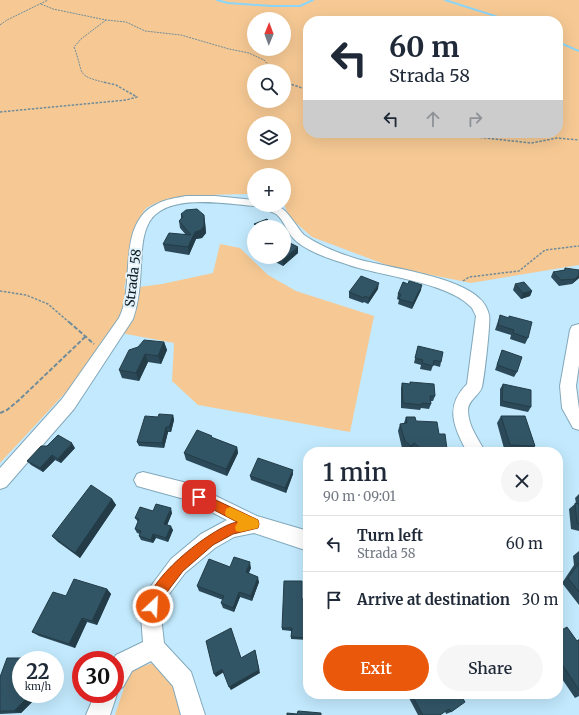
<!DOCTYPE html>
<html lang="en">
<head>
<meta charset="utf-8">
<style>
	body { margin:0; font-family:Merriweather,serif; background:#f6f6f7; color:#1f2937; height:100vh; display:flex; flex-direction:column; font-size:15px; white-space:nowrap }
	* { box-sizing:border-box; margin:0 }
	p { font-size:13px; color:#747a83 }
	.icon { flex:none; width:22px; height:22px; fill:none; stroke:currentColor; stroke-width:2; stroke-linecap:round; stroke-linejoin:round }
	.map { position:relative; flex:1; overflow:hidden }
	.panel { position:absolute; left:303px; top:447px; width:260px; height:252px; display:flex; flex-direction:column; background:#fff; border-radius:16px; box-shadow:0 4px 16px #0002 }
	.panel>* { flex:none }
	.guide { position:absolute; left:303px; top:16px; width:260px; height:122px; border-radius:16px; box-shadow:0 4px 16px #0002; background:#fff; color:#1f2937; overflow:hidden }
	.needle { width:26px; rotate:1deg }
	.tools { position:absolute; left:247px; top:12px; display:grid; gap:8px }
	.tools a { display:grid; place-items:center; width:44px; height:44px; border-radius:50%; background:#fff; box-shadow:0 4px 16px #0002; font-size:20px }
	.speed { position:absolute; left:12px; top:651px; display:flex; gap:8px; font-size:20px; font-weight:700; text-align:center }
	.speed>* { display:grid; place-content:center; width:52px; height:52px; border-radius:50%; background:#fff; box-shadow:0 4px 16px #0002; line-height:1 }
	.speed small { font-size:10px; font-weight:400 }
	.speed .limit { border:6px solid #d22; background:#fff; color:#111 }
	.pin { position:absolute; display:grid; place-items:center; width:34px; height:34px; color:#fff; margin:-17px; border-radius:8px; box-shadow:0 2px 6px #0006 }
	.me { position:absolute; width:44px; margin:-22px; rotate:25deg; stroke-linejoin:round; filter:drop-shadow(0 0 3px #0008) }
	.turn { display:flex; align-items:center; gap:14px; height:84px; padding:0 20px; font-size:18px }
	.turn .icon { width:52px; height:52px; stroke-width:2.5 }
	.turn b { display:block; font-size:28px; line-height:34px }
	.lanes { display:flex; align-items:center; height:38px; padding:0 20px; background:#0003; justify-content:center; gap:20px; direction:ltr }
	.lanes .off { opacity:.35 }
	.round { display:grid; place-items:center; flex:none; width:42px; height:42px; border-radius:21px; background:#f6f6f7 }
	.summary { display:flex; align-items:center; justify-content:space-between; height:68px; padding:0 20px }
	h1 { font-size:24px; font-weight:600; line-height:30px }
	.cta { display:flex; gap:8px; margin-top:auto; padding:8px 20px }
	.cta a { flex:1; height:46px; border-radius:24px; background:#ea580c; color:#fff; font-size:16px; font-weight:600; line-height:46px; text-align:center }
	.cta a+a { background:#f6f6f7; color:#1f2937 }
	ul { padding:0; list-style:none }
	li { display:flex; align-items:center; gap:12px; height:56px; padding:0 20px; border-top:1px solid #e0e1e3 }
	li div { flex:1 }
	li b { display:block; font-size:15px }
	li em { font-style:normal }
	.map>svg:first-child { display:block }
</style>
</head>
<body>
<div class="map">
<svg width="579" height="715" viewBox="0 0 579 715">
	<rect width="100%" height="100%" fill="#c2e9fd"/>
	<!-- green -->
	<path fill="#f6c994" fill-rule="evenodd" d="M0 0H579V265L471 283 392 267 312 237 289 217 284 204V175H254V196L246 194C224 195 158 193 144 211 140 215 126 279 124 289L162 284 213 273 220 244 240 248 268 275 296 291 374 316 350 432 198 405 172 381 174 343 121 333 0 463ZM254 19H284V49H254ZM308 21H558V133H308ZM254 71H284V101H254ZM254 123H284V153H254Z
		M153 663 179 687 185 715H115L130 670Z"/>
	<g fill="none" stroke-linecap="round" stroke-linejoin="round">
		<!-- stream -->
		<path stroke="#8bd5f8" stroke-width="2" d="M217 0 228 3 272 6H300L313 0
			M445 0 511 21
			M558 42 579 51"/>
		<!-- minor casing -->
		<g stroke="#82a8ba" stroke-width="2">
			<path id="minor" d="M186 196H215L254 200V205H258L254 206C226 204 179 195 156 214 146 222 143 238 142 250 140 274 141 296 133 319L74 409 6 487 0 489V468L62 399 119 318C123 310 125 301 126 292 130 263 124 219 157 204 166 199 176 198 186 196Z
				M260 205C283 205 284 208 297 226 299 229 301 232 304 235 320 246 338 253 357 259 389 268 457 276 480 299 484 302 488 310 489 315 491 320 484 379 482 387 479 396 468 400 468 410 468 426 478 438 485 452H467C454 427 444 407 467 384L476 316C474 313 473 308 470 306 446 282 381 276 349 265 331 259 307 252 294 239 287 232 284 220 276 214 271 211 264 210 260 205Z
				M579 324V365L576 386 579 409V430L573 428 562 408 560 386 570 330 572 326Z
				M143 472 191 484 257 516 308 531V551L254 533 234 537 215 548 185 573 164 601 161 616 164 643 191 672 205 715H181L173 686 151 661 132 671 123 687 116 690 117 694 110 715H86L95 694H115V660H113L116 655 143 642 141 616 148 590 171 559 201 534 227 520 188 500 137 486 134 480 137 474Z"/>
		</g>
		<!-- path-far2 -->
		<path stroke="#708c9a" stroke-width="1" stroke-dasharray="2 1" stroke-linecap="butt" d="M41 4 53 9 106 20 126 22 145 31 181 35 229 49 249 53 264 60 274 71
			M106 20 81 39 74 47C85 75 74 75 107 83
			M0 25 7 20 48 0
			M284 82 287 83"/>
		<!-- path-far1 -->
		<path stroke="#708c9a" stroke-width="1.5" stroke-dasharray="2.5 1.5" stroke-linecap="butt" d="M284 82 308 90
			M0 112 126 100 137 97 116 85 103 82
			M440 133 531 143 557 138 579 140
			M463 281 469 277 519 271 545 250 579 246
			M0 291 26 295 48 304 70 323"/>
		<!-- path -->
		<path stroke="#708c9a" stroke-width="2" stroke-dasharray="4.5 2" stroke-linecap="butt" d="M69 322 94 344
			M0 413 7 410 19 400 85 337"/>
		<!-- minor -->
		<use href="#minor" fill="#fff" fill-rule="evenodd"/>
	</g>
	<!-- wall -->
	<path fill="#2b4958" d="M181 214 204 215 205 222 206 233 202 238 196 239 189 255 165 251 163 244 186 235 180 228 179 221 181 218Z
		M254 228V238L251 235V230Z
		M298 247V253L283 266 266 257H284Z
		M565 268 579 278 572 284 559 286 551 277 553 272 564 270Z
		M515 284 532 291 530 296 521 299 513 290Z
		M378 289 368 304 364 302 363 303 349 298V292Z
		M421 290 412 309 398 304 399 300 397 299 398 294Z
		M500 315 528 338 525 344 510 339 511 335 495 330Z
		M164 342 167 350 161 364 148 362 139 381 122 378 119 370Z
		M418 346 441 362 440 367 433 365 431 371 420 369 421 365 414 363Z
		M502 350 517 372 514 377 495 370 500 356Z
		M410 382 435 396 433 401H430L431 404 429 409 421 408 420 410 401 408V388L402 383 410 384Z
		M503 384 531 407 528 412 500 406V389Z
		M173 415 174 420 171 432H168L164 448 139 446 137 442 158 417Z
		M501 416 535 446 531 452H505L497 423Z
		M406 417 416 421 439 434 446 452H414L411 450 410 452H408L402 448 398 431 400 424 404 423Z
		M213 438 237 447 238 453 227 476 186 460 184 453Z
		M47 446 75 448 61 463 55 460 43 472 31 465 27 461Z
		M293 474 286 493 251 480 250 476Z
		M579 494V531L571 529 569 509 576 503 575 498Z
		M112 499 116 505 80 558 58 542 52 536Z
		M153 511 172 513 167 525 173 530 168 542 156 538 153 543 141 540 139 536 140 534 137 533 135 529 138 522 135 518Z
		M579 551V605L562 583 574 565 573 556Z
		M230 567 251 568 248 573 259 582 252 601 240 597 234 612 223 608 221 603 223 600 199 591 197 586Z
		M107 589 111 594 97 625 87 622 75 648 39 636 32 632 66 596Z
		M302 599H308V640L291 639V631L282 630V628Z
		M558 632 577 641 579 639V696L575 698 558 673Z
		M21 658 25 660H21V694H36L34 700 21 713 0 714V677Z
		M415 694H460L451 712 446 714 445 711 440 715H418L409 698Z"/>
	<!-- shaded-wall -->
	<path fill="#233c47" d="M204 215 205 222 206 233 202 238 196 239 189 255 188 247 195 232Z
		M298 247V253L283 266V260Z
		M579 275V278L572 284 575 279Z
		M379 283 378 289 368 304 369 298Z
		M422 285 421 290 412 309 413 303Z
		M532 291 530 296 521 299 523 293Z
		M164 342 167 350 161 364 158 356Z
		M145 354 148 362 139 381 136 373Z
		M173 415 174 420 171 432 169 427Z
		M166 427 168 432 164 448 162 443Z
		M72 443 75 448 61 463 58 459Z
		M414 443 411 450 409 452 411 446Z
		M237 447 238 453 227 476 226 469Z
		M52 455 55 460 43 472 40 468Z
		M293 470V474L286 493 285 488Z
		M112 499 116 505 80 558 75 553Z
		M171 508 172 513 166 528 164 524Z
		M171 526 173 530 168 542 166 538Z
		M153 534 156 538 153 543 151 540Z
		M250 562 251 568 247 578 246 572Z
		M258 577 259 582 252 601 251 596Z
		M107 589 111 594 97 625 92 621Z
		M239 592 240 597 234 612 233 608Z
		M82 618 87 622 75 648 69 644Z
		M255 650 260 673 231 690 229 687Z
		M21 658 25 660H21V671L18 670Z
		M222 669 224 672 216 677 214 674Z
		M28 694H36L34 700 21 713 14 711Z"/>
	<!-- building -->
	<path fill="#325566" stroke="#233c47" d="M197 209 204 215V226L201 230 195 232 188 247 163 244 169 233 191 235 179 221 183 217 181 214 186 210Z
		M267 219 275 227H257L254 224Z
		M254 228V233L251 230Z
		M284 240 298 247 283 260 277 257H284Z
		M565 268 579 270V275L575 279 561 280 553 272 565 270Z
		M361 276 379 283 369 298 365 296 364 298 349 292Z
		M409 281 422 285 413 303 399 299 401 294H398L403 282 408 284Z
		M524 282 532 291 523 293 515 284Z
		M500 315 509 318V316L532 322 528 338 513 333 514 330 498 325Z
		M144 340 164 342 158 356 145 354 136 373 119 370 129 350 138 347Z
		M418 346 443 352 441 362 434 360 433 366 422 363 423 360 415 358Z
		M502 350 522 357 517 372 497 365Z
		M410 382 434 384 435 396H430L431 404 422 403V405L403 403 402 383 410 384Z
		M503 384 531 390V407L502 401Z
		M159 414 173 415 169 427H166L162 443 137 442 145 416 158 417Z
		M501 416H525L535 446 510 445Z
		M406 417H415L416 421 437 422 439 434H445L447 449 442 452H425L414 443 411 446 405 441 400 424 407 423Z
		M197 430 212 436 211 437 237 447 226 469 184 453Z
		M58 435 72 443 58 459 52 455 40 468 27 461 41 446H47Z
		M258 458 293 470 285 488 250 476Z
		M91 485 112 499 75 553 52 536Z
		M575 503 579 504V524L577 523Z
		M156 504 171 508 164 524 171 526 166 538 153 534 151 540 139 536 141 531 135 529 139 519 135 518 140 507 153 511Z
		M234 557 250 562 246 572 258 577 251 596 239 592 233 608 221 603 224 596 197 586 209 559 230 567Z
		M579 563V592L568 578Z
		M74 579 107 589 92 621 82 618 69 644 32 632 53 592 66 596Z
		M284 581H302V599H308V638L291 637 292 628H282Z
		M567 627 577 641 579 640V690L558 658V632Z
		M231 628 241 658 255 650 259 670 229 687 222 669 214 674 206 641Z
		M7 658H21L18 670H21V694H28L27 698 14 711H0V677Z
		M415 694H460L465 702 451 712 449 709 440 715H423L412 696Z
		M298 711 321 713V715H287V713L297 714Z"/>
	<!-- route -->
	<path fill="#ea580c" stroke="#983908" d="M199 492 258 520 259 524 258 528 233 534 213 545 183 571 161 600 157 611 153 613 148 611C138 585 213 526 237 522L195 500 194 497 195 493Z"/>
	<!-- slow -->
	<path fill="#f59e0b" d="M230 507 258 520 259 524 258 528 240 532 236 531 235 527 238 522 226 516 225 513 226 509Z"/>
	<g text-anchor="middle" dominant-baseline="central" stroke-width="4" stroke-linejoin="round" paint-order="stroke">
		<!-- street labels -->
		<g font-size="13" fill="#0e1d24" stroke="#e3f2fa">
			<text transform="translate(133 278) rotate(-83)">Strada 58</text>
		</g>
	</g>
</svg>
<div class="tools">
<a><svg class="needle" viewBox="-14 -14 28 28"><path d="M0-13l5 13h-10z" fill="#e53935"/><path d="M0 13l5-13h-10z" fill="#747a83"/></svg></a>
<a><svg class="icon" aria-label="search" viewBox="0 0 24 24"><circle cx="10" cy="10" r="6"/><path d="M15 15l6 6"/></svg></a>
<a><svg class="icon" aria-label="layers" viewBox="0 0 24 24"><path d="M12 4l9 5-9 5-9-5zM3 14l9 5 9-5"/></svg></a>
<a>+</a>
<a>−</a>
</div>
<div class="speed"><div>22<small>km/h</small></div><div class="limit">30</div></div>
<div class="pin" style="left:199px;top:497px;background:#d93025"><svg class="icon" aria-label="arrive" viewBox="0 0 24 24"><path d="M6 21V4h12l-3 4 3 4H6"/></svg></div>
<svg class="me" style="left:153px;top:606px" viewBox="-20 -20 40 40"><circle r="17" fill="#ea580c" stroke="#fff" stroke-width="3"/><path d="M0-11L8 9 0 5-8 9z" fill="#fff"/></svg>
<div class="guide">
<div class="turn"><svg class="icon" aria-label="left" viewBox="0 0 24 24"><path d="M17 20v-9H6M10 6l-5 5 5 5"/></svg><div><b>60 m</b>Strada 58</div></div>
<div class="lanes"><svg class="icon" aria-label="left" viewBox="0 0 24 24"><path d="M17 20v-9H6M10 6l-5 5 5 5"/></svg><svg class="icon off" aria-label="ahead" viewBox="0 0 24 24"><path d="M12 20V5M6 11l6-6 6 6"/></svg><svg class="icon off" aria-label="right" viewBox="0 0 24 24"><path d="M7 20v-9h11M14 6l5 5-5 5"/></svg></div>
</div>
<section class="panel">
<div class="summary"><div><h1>1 min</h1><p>90 m · 09:01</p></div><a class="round"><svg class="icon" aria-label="close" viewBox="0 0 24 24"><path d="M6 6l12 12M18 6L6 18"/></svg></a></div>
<ul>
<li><svg class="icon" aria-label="left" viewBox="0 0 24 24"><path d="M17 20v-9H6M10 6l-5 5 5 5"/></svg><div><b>Turn left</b><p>Strada 58</p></div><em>60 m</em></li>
<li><svg class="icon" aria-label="arrive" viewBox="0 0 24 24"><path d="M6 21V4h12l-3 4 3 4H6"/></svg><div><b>Arrive at destination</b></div><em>30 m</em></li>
</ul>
<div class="cta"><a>Exit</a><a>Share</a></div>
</section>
</div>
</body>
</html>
